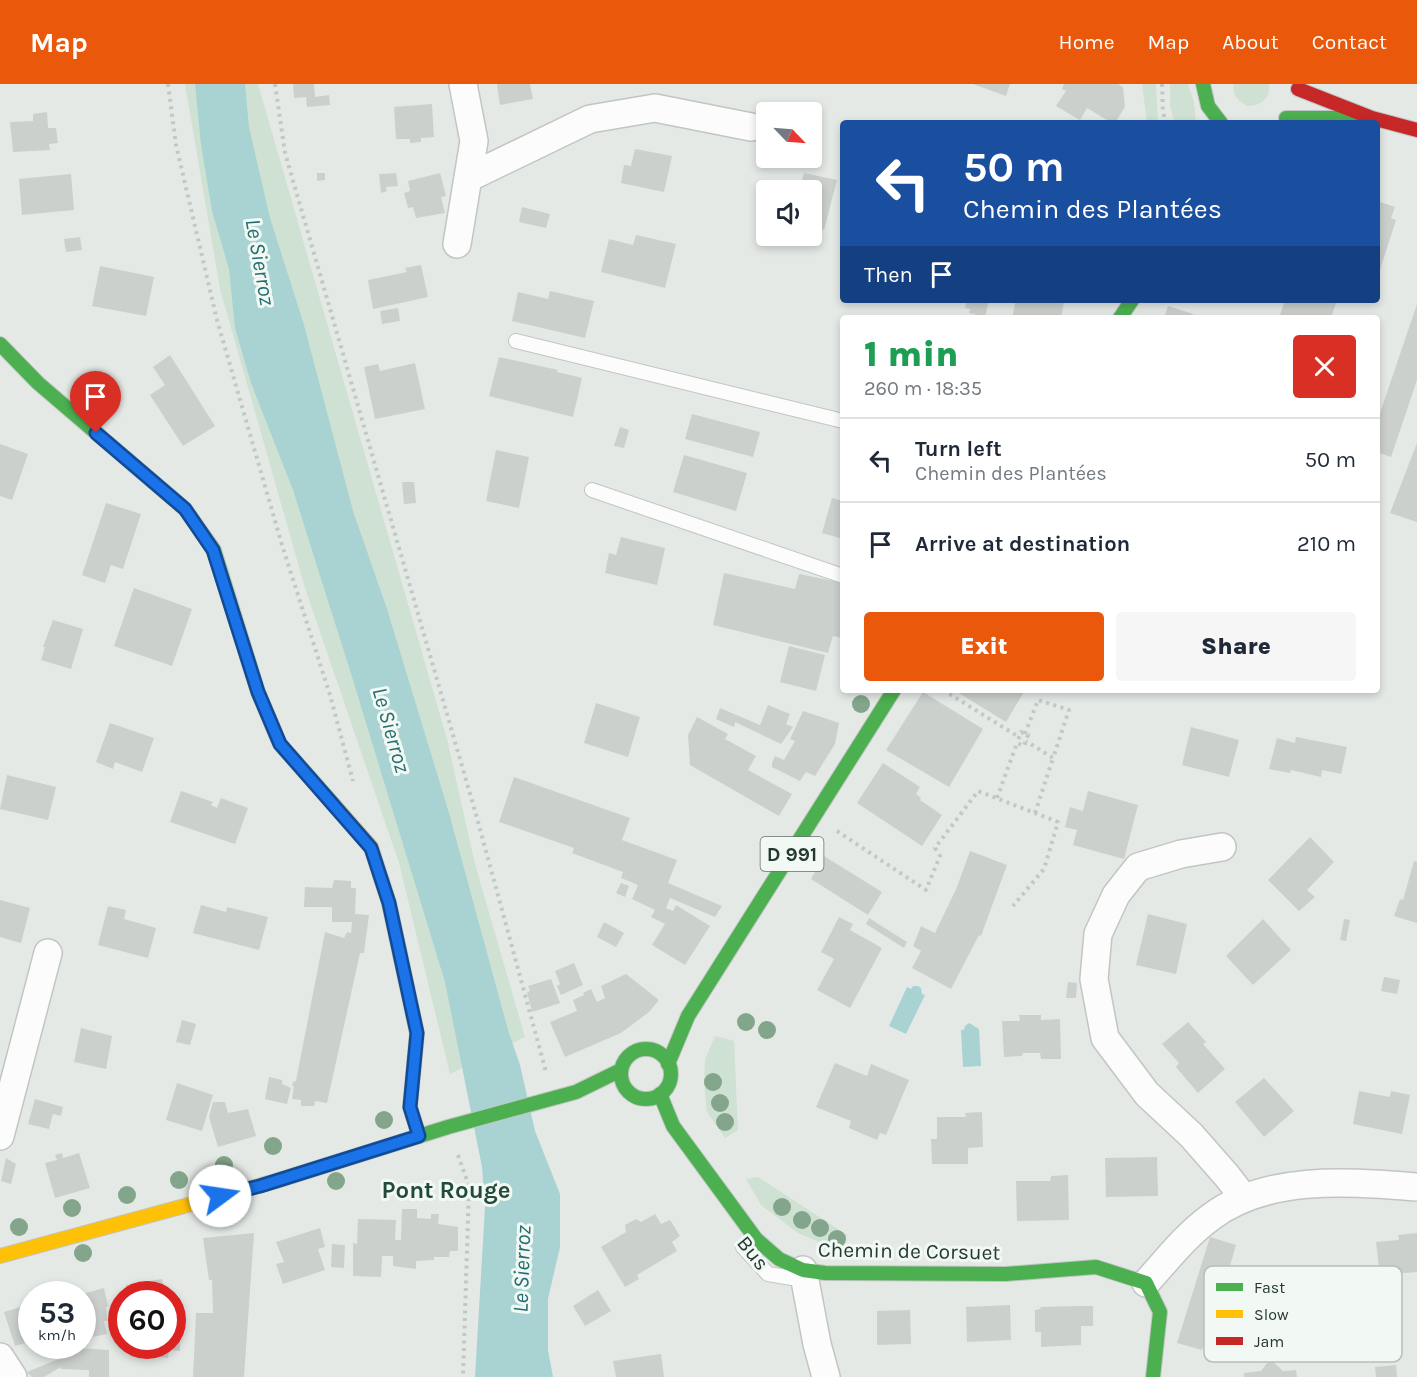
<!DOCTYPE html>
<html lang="en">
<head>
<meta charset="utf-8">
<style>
	body { margin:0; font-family:Karla,sans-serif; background:#f6f6f7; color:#1f2937; height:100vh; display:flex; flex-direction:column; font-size:22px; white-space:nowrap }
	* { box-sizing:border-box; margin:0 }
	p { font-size:20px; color:#747a83 }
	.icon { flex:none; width:33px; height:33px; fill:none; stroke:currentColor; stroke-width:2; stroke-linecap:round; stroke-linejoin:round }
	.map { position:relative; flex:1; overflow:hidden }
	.sheet { position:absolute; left:840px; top:231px; width:540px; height:378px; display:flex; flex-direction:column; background:#fff; border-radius:6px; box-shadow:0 3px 9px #0003 }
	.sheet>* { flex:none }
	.top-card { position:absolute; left:840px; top:36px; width:540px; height:183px; border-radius:6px; box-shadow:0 3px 9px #0003; background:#1a4fa0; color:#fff; overflow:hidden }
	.needle { width:39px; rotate:115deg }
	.fabs { position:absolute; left:756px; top:18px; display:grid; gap:12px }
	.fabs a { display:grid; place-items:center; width:66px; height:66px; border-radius:6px; background:#fff; box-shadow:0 3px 9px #0003; font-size:30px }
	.speed { position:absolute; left:18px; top:1197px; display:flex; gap:12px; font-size:30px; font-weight:700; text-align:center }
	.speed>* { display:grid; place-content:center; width:78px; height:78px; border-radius:50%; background:#fff; box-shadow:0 3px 9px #0003; line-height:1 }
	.speed small { font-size:15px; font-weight:400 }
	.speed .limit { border:9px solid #d22; background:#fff; color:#111 }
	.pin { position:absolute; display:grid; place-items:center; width:51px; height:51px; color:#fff; margin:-62px -26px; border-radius:50% 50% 50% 0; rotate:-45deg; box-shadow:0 0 6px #0007 }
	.pin .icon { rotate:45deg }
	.me { position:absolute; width:66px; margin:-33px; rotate:76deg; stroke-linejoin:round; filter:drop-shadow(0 0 4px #0008) }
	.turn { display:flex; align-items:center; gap:21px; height:126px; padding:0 24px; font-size:27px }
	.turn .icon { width:78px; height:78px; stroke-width:2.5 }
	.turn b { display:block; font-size:42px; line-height:51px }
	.then { display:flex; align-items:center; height:57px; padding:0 24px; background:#0003; gap:12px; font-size:22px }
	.round { display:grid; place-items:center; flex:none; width:63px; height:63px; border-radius:6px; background:#f6f6f7 }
	.head { display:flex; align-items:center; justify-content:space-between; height:102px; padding:0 24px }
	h1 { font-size:36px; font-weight:800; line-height:45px; color:#1e9e55 }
	.cta { display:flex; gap:12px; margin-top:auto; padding:12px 24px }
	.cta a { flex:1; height:69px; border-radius:6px; background:#ea580c; color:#fff; font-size:24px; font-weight:800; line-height:69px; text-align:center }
	.cta a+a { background:#f6f6f7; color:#1f2937 }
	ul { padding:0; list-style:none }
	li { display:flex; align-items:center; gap:18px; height:84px; padding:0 24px; border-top:2px solid #e0e1e3 }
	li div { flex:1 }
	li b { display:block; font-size:22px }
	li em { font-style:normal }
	header { display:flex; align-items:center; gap:36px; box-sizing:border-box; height:84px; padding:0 30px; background:#ea580c; color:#fff }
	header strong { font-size:28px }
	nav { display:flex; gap:33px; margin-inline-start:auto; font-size:21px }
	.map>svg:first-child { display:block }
</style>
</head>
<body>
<header>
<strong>Map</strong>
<nav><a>Home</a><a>Map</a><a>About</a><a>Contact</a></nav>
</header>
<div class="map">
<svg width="1417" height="1293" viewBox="0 0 1417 1293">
	<rect width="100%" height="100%" fill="#e4e9e6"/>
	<!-- green -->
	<path fill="#cfe1d2" d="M185 0H258L447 655 475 780 525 953 450 990 399 779 305 504 220 205Z
		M1142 0H1156L1158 39H1147Z
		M1170 0H1188L1194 18 1196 39H1175L1170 23Z
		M1234 0H1269C1271 14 1261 22 1247 22 1238 17 1232 11 1234 0Z
		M715 952 734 957 738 1046 725 1054 707 1028 704 999 705 976Z
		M758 1093 847 1151 839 1167 798 1149 761 1121 746 1095Z"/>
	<!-- water -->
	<path fill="#a8d3d2" d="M195 0H245L249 43 270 134 304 241 353 427 387 525 449 729 508 946 520 981 535 1047 560 1110V1163L548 1215V1266L553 1293H475L485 1123 482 1083 445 898 352 593 293 406 251 299 235 244 229 185 212 127 201 61Z
		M913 902H918L921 904 922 910 925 911 906 950 889 942 907 903 911 905Z
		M969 939 979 945 981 982 963 983 961 946H964L965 942Z"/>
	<!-- building -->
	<path fill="#cbd0cd" d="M293 0H314L315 13 329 11 330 21 307 23 306 13 294 14Z
		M497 0H530L533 15 500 21Z
		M973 0H1010L1006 12Z
		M1064 0H1118L1123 3 1125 23 1115 39H1112L1087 24 1080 36 1056 22 1066 7 1062 5Z
		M432 20 434 53 421 54V58L410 59V55H396L394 23Z
		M47 28 48 44H56L58 59 49 60 50 66 13 68 10 38 33 37V30Z
		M635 65 672 72 664 108 621 99 624 81 631 82Z
		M317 89H325V96L317 97Z
		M396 89 398 102 386 103 387 107 381 109 379 90Z
		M440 89 446 112 441 113 445 129 416 134 413 123 408 124 404 109 410 107 408 97Z
		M804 89 837 96 824 146 812 143V106H793L794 102 801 99Z
		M71 90 74 126 22 131 19 95Z
		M1377 117 1395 123 1391 134 1396 136 1380 186 1377 185Z
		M522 123 550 130 546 144 519 138Z
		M636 151 676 160 665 204 601 188 609 155 633 161Z
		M80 153 82 166 66 168 64 155Z
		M421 181 428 213 373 225 368 196 407 188 405 184Z
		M100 182 154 193 146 232 92 222Z
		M550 207 594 217 585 254 512 237 518 208 548 215Z
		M967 216H989L985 233 969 229 970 225 965 224Z
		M1016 216H1073L1071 219 1064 218 1061 234H1012Z
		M1285 216H1337L1331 234H1279Z
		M1417 220V296L1391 373 1377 368V338Z
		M1168 222 1193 230 1192 234H1164Z
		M398 224 400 237 382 240 380 227Z
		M170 271 215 342 183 362 150 311 165 301 153 283Z
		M499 273 558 286 557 288 582 294 573 333 489 312Z
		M415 279 425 325 375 335 364 283 378 280 380 287Z
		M692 330 760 348 753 373 685 355Z
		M620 343 629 346 624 364 614 362Z
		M1417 359V438L1390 429Z
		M0 360 28 370 12 416 0 412Z
		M496 366 529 373 519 424 486 417Z
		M684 371 747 389 736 427 673 408Z
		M402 398H414L416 419 404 420Z
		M832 414 843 417V455L822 449Z
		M106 419 141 430 123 485 111 481 105 499 82 491Z
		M621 453 665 464 657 501 605 489 609 469 616 471Z
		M724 489 795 505 799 490 843 499 842 554 833 552 828 569 713 541Z
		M134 504 192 525 172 582 114 562Z
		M53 536 83 545 71 585 41 576 45 563H43Z
		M789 562 825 571 816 607 780 598Z
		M954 606H1025L1006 638Z
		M923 608 983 645 949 703 886 666Z
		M596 619 640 633 628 673 584 659Z
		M768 621 790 630 786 640 793 643 781 660 735 638 734 643 716 635 720 624 760 641Z
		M803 627 839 639 835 660 815 692 806 688 800 697 772 683V679L775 672 784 676 795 657 790 655Z
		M697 633 728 650 725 655 756 672 748 686 792 710 779 732 690 681 688 651Z
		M110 639 154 654 142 688 115 678 113 685 96 678Z
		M1191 643 1239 656 1229 693 1182 681Z
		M1296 653 1347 663 1341 690 1322 686 1321 693 1291 686 1290 689 1269 685 1277 654 1295 659Z
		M883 679 920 703 916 710 921 714 920 716 942 731 922 762 857 719Z
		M7 691 56 703 48 736 0 725Z
		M514 693 630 734 622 756 677 776 668 799 722 822 715 833 670 814 666 824 673 827 676 821 710 842 685 881 652 861 665 840 651 833 655 826 632 815 638 801 621 794 623 788 572 769 574 764 499 738Z
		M181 707 213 718 211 721 217 724 221 714 248 724 235 760 170 738Z
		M1088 707 1138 721 1124 775 1073 761 1077 746 1065 743 1070 723 1083 727Z
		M1310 753 1334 778 1307 806 1315 813 1299 827 1268 796Z
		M970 767 1007 781 981 852 979 851 951 905 912 884 921 867 913 862 921 842 935 849 957 803Z
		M824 772 882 808 868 831 811 795Z
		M1414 777 1417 778V839L1394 832 1400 815 1403 816Z
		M334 796 351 797V804H356L355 830 369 831 365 861 364 869H360L327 1019 315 1017 314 1022H301V1016L292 1015 294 1002H292L293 998 296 997 325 848 344 854 347 848 351 849 352 838H332V823H304L305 803 332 804Z
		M621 799 629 802 625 813 616 809Z
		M0 816 30 824 21 859 0 853Z
		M201 821 226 828 227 823 268 833 259 866 193 849Z
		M108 822 126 826 124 835 156 844 148 874 98 861Z
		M1148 830 1187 840 1176 890 1136 881Z
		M839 833 853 840 850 846 882 864 850 924 817 906 834 875 821 868Z
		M869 834 907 858 904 864 866 840Z
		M1263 835 1291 866 1253 901 1226 872Z
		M1344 835 1350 836 1346 857 1340 856Z
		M604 838 624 849 616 863 597 853Z
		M574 879 583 901 561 911 557 902 560 900 555 887Z
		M626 890 659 916 649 928 621 949 565 973 550 938 577 927 573 916 584 911 583 909 591 905 597 918 605 914 601 902Z
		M1384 893 1400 896 1397 910 1381 907Z
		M551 895 560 919 532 928 527 908 530 907 528 902Z
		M1068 898 1077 899 1076 914H1066Z
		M1019 931H1041V936L1060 935 1061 975H1041L1040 969H1023L1022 972 1004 973 1002 937H1020Z
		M182 936 196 940 190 961 176 958Z
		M1188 938 1206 958 1203 960 1225 985 1198 1009 1176 983 1179 979 1162 960Z
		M81 944 112 952 106 985 74 978Z
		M835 979 867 992 871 980 909 996 886 1051 880 1049 877 1056 849 1044 851 1037 816 1023Z
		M269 993 282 996V1000L291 1004 287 1020 265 1015Z
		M1264 994 1294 1027 1264 1053 1235 1018Z
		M177 999 213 1011 202 1047 166 1036Z
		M1359 1007 1390 1013 1391 1007 1410 1011 1402 1050 1353 1040Z
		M35 1015 63 1023 61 1032 53 1030 49 1045 28 1040Z
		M213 1018H225L228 1029 248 1025 256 1052 218 1063 209 1033Z
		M982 1028 983 1063 968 1064V1080H932L931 1055H937V1033H966L965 1029Z
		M62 1069 63 1074 79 1069 90 1104 55 1114 45 1079 57 1076 55 1071Z
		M1157 1073 1158 1112 1106 1113 1105 1074Z
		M6 1074 16 1080 11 1100 1 1097Z
		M1068 1091 1069 1136 1017 1137 1016 1097H1050L1051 1092Z
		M402 1125H417V1134L431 1135V1130H439L438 1140 458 1143V1167H450L449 1173H434V1176L416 1177V1185L393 1182V1172H382L381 1193 353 1192V1159L357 1160 358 1135 396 1136 395 1156H401Z
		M655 1130 661 1140 670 1136 680 1152 672 1158 677 1167 637 1191 639 1195 625 1203 601 1163 626 1148 625 1141 636 1135 641 1138Z
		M320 1144 325 1163 318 1165 325 1186 283 1200 276 1180 284 1178 276 1158Z
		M254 1149 244 1293H193L196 1229H213L212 1196H209L203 1154Z
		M1417 1149V1188L1380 1191 1376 1158 1399 1156 1398 1151Z
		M1210 1153 1236 1161 1226 1196 1235 1200 1223 1229 1215 1226 1202 1266 1177 1259Z
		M332 1160 345 1161 344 1184 331 1183Z
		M162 1195 164 1210H128L126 1201Z
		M104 1204 108 1222 106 1223 107 1237H104L107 1250 82 1255V1210Z
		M598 1206 611 1227 585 1242 573 1222Z
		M32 1220V1257L15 1262 4 1228Z
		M1010 1221 1011 1256 967 1258 966 1223Z
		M1080 1222H1093V1242H1081V1261L1041 1263V1248H1035V1226L1041 1225 1040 1223Z
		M910 1226 911 1260 877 1261V1227Z
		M172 1244 180 1245V1267L169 1266 168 1274 159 1273V1262H172Z
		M61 1263 109 1266V1293H89V1286L61 1285V1283L44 1293H32L27 1288 61 1274Z
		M661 1270 664 1293H616L613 1277Z
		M1270 1275 1283 1287 1296 1286 1297 1293H1244V1289L1261 1287Z
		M1396 1281 1397 1293H1376L1375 1283Z"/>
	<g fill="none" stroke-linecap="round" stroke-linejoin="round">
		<!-- lane casing -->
		<g stroke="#c1c6c3" stroke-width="16">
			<path id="lane" d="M516 257 843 337
				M592 406 843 492
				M743 1163 768 1190 792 1194"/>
		</g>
		<!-- street casing -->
		<g stroke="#c1c6c3" stroke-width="30">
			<path id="street" d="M468 94 590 35 655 24 751 43
				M457 160 474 57 463 0
				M1222 763 1181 770 1138 783 1116 811 1098 850 1094 895 1105 954 1147 1010 1191 1051 1227 1092 1244 1114
				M0 1052 48 869
				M803 1186 817 1260 826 1293
				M1146 1199C1166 1177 1186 1151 1211 1133 1268 1090 1350 1098 1417 1103
				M0 1273 13 1293"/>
		</g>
		<!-- fast casing -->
		<g stroke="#c0c6c3" stroke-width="16">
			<path id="fast" d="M1203 0 1208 22 1221 39
				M1286 34H1353
				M1120 234 1132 216
				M0 260 38 299 185 425 214 466 258 608 280 660 334 721
				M621 990a25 25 0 1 1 50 0a25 25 0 1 1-50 0Z
				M668 980 688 932 894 606
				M660 1010 673 1042 756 1155 779 1175 803 1186 825 1189 1006 1190 1096 1183 1146 1199 1160 1228 1153 1293
				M276 1097 448 1043 576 1008 621 986"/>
		</g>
		<!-- slow casing -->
		<g stroke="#c0c6c3" stroke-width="16">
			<path id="slow" d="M334 721 371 763 389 819 417 949 410 1023 419 1052
				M0 1172 276 1097"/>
		</g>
		<!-- jam casing -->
		<g stroke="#c0c6c3" stroke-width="16">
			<path id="jam" d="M1298 5 1372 34 1417 46"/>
		</g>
		<!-- path -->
		<path stroke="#c1c9c4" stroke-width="4" stroke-dasharray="3 4.5" stroke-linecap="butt" d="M168 0 176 61 217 236 282 461 330 611 353 697
			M275 0 285 69 477 734 546 988
			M1162 0 1163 28 1166 39
			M943 606 1019 653
			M1025 650 1038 616 1069 626 1053 674 1026 657
			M997 714 1017 659 1024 662 1028 651 1021 648 1017 659
			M1035 729 1053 674
			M837 747 926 806 940 772 935 764 978 707 1058 738 1044 785 1013 822
			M458 1071 469 1102 463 1293"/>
		<!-- lane -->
		<use href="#lane" stroke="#fbfcfb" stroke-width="14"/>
		<!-- street -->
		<use href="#street" stroke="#fbfcfb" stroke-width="27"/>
		<!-- fast -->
		<use href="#fast" stroke="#4caf50" stroke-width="14"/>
		<!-- slow -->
		<use href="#slow" stroke="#ffc107" stroke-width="14"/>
		<!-- jam -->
		<use href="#jam" stroke="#c62828" stroke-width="14"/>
	</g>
	<!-- trees -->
	<g fill="#82a58b">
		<circle cx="861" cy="620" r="9"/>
		<circle cx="746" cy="938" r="9"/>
		<circle cx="767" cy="946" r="9"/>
		<circle cx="713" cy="998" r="9"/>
		<circle cx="720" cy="1019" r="9"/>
		<circle cx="384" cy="1036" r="9"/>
		<circle cx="725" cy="1038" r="9"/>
		<circle cx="273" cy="1062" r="9"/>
		<circle cx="224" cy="1081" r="9"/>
		<circle cx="179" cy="1096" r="9"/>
		<circle cx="336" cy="1097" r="9"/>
		<circle cx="127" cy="1111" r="9"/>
		<circle cx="782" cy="1123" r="9"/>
		<circle cx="72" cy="1124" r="9"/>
		<circle cx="802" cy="1136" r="9"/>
		<circle cx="19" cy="1143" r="9"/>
		<circle cx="820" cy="1144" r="9"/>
		<circle cx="837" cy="1155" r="9"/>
		<circle cx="83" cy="1169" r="9"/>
	</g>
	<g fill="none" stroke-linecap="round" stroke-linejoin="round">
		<!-- route casing -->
		<g stroke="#114b97" stroke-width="15">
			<path id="route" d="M96 349 185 425 213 466 258 608 280 660 371 764 389 819 417 949 410 1023 419 1052 260 1102 220 1112"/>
		</g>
		<!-- route -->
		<use href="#route" stroke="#1a73e8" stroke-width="10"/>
	</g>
	<g text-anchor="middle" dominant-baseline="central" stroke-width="6" stroke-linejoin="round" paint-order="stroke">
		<!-- shield labels -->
		<rect fill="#f2f8f4" stroke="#62736c" stroke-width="1.5" x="760.5" y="753" width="63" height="34" rx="4.5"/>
		<g font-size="20" font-weight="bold" fill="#243a31">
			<text x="792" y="770">D 991</text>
		</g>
		<!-- street labels -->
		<g font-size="21" fill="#243a31" stroke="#f2f8f4">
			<text transform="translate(909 1167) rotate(1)">Chemin de Corsuet</text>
			<text transform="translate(753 1169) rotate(51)">Bus</text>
		</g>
		<!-- water labels -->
		<g font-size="22" font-style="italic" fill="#246e70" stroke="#f2f8f4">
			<text transform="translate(260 178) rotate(80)">Le Sierroz</text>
			<text transform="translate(391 646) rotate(74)">Le Sierroz</text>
			<text transform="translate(522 1185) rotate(-88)">Le Sierroz</text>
		</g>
		<!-- quarter labels -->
		<g font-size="24" font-weight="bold" fill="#224a3a" stroke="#f2f8f4">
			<text x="446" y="1106">Pont Rouge</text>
		</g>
	</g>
	<!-- legend -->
	<rect x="1204" y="1182" width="198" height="96" rx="9" fill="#f2f8f4" stroke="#b4bfba" stroke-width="1.5"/>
	<rect x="1216" y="1199" width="27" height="8" fill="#4caf50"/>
	<rect x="1216" y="1226" width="27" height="8" fill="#ffc107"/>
	<rect x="1216" y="1253" width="27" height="8" fill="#c62828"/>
	<g font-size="16" fill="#243a31">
		<text x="1254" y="1209">Fast</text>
		<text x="1254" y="1236">Slow</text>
		<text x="1254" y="1263">Jam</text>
	</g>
</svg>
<div class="fabs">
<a><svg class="needle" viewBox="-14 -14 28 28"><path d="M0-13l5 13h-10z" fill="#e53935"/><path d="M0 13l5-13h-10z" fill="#747a83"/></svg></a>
<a><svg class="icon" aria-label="sound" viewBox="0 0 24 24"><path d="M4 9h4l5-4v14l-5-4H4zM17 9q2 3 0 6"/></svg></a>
</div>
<div class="speed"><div>53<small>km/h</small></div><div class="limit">60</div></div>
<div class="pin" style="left:96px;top:349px;background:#d93025"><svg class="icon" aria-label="arrive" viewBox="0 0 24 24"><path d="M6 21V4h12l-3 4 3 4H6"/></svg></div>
<svg class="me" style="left:220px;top:1112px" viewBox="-20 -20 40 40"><circle r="19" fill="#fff"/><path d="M0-13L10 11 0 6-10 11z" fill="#1a73e8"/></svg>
<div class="top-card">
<div class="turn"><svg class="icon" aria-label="left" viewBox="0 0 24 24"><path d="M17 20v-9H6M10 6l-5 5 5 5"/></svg><div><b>50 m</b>Chemin des Plantées</div></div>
<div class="then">Then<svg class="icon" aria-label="arrive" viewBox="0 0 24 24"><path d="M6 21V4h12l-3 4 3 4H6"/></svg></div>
</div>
<section class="sheet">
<div class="head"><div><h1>1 min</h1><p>260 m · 18:35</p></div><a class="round" style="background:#d93025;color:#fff"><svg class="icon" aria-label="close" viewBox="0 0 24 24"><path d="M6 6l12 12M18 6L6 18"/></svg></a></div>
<ul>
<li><svg class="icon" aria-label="left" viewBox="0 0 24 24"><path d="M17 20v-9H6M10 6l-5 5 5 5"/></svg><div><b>Turn left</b><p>Chemin des Plantées</p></div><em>50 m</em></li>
<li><svg class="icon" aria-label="arrive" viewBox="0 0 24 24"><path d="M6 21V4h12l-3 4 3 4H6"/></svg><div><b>Arrive at destination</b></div><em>210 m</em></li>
</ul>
<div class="cta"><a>Exit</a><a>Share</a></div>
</section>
</div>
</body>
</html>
